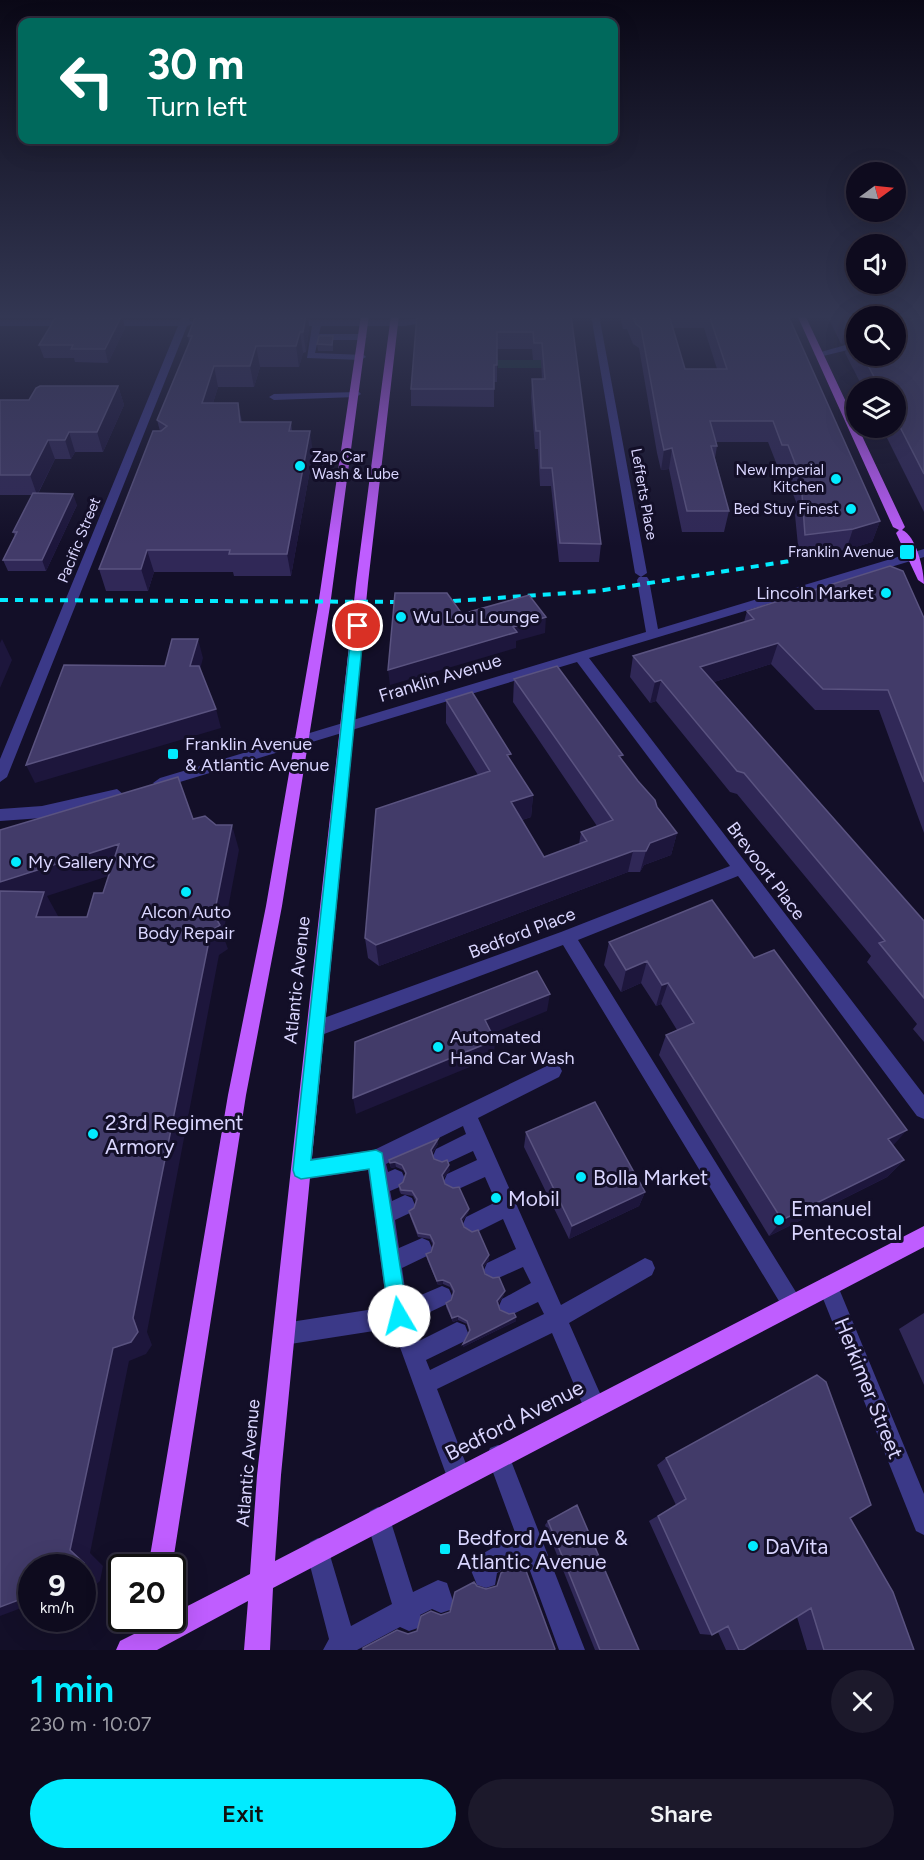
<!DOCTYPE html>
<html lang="en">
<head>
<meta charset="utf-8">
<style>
	body { margin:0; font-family:Figtree,sans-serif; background:#1c192b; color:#f1f3f6; height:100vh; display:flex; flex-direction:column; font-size:22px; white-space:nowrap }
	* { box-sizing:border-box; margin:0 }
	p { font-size:20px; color:#9b9ba4 }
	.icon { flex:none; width:33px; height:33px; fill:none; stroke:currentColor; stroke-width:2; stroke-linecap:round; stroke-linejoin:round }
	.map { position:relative; height:1650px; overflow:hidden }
	.details { display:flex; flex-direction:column; background:#0e0b1e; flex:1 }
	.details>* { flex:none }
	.guide { position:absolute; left:18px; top:18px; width:600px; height:126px; border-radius:12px; box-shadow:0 6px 24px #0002,0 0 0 2px #2e2b3c; background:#00695c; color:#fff; overflow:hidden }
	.needle { width:39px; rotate:75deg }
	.controls { position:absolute; left:846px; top:162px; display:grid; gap:12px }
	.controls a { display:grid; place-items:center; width:60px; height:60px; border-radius:50%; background:#0e0b1e; box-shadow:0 6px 24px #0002,0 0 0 2px #2e2b3c; font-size:30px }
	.speed { position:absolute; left:18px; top:1554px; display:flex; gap:12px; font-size:30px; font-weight:700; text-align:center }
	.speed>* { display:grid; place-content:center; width:78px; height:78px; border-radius:50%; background:#0e0b1e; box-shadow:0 6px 24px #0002,0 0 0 2px #2e2b3c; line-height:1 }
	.speed small { font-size:15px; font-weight:400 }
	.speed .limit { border:3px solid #111; border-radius:9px; background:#fff; color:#111 }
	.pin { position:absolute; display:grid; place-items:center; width:51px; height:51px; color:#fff; margin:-26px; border:3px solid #fff; border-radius:50%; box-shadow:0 2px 6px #0007 }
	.me { position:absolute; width:66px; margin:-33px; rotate:352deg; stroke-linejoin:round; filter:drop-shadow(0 0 4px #0008) }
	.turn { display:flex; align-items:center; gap:21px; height:126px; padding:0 30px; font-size:27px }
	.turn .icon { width:78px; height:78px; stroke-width:2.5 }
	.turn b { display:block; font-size:42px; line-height:51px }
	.round { display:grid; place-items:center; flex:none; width:63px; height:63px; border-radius:32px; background:#1c192b }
	.overview { display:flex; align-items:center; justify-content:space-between; height:102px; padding:0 30px }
	h1 { font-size:36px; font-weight:600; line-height:45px; color:#02ebff }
	.button { display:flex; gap:12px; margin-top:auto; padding:12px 30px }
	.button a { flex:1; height:69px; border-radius:36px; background:#02ebff; color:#111; font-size:24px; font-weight:600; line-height:69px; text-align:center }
	.button a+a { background:#1c192b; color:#f1f3f6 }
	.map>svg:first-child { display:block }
</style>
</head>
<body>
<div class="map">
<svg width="924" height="1650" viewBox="0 0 924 1650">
	<rect width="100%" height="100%" fill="#130f28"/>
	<!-- green -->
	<path fill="#123231" d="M497 360H572L573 368H498Z"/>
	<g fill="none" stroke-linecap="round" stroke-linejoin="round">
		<!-- minor -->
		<path fill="#3b3988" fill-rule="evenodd" d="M183 315H191L189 320 195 323 187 326 7 777 0 782V759L178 326H104L100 323 104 320H180Z
			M442 315H465L405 326H321L319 334H363L367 337 363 340H318L315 353 364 355 366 357 361 360 307 358 312 326H290L286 323 290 320H405Z
			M591 315H599L647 573 641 577 635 573Z
			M0 320H71L75 323 71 326H0Z
			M856 342V348L819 357 814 354Z
			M359 392 361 394 356 397 274 400 269 397 274 394Z
			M924 549V557L589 658 924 1095V1119L917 1116 738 876 578 940 799 1297 802 1304 799 1311 792 1314 785 1311 563 945 316 1037 310 1035 307 1029 310 1023 561 932 730 866 577 662 160 788 153 783 160 778 646 632 637 580 639 577H647L649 580 658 629Z
			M117 789 124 795 122 799 42 818 0 821V809L42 806Z
			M553 1063 559 1065 562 1071 559 1077 478 1118 561 1305 645 1258 652 1261 655 1268 652 1275 569 1323 606 1407 603 1415 595 1418 587 1415 552 1333 437 1389 471 1477 467 1485 459 1489 451 1485 447 1477 393 1328 284 1345 276 1342 273 1334 276 1326 284 1323 387 1307 368 1170 301 1180 294 1177 291 1170 294 1163 301 1160 374 1150ZM463 1126 466 1134 436 1149 433 1156 436 1163 443 1165 473 1151 477 1160 447 1174 444 1181 447 1188 454 1191 485 1177 496 1202 466 1217 463 1224 466 1231 473 1234 503 1219 516 1249 487 1263 484 1270 487 1277 494 1280 523 1267 531 1283 502 1299 499 1306 502 1313 509 1316 538 1302 544 1314 430 1370 426 1360 465 1341 468 1333 465 1325 457 1322 419 1341 411 1321 449 1303 452 1296 449 1289 442 1286 407 1301 402 1268 429 1255 432 1248 429 1241 422 1238 399 1248 395 1220 412 1212 415 1205 412 1198 405 1195 392 1201 390 1191 402 1186 405 1179 402 1172 395 1169 388 1172 386 1164Z
			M828 1276 835 1279 924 1494V1535L916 1531 818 1286 821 1279Z
			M498 1445 506 1448 585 1650H559L525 1557 497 1573 495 1585 486 1588 477 1585 470 1568 473 1559 516 1535 487 1456 490 1448Z
			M378 1507 386 1511 390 1519 413 1592 438 1580 447 1583 453 1601 450 1610 441 1613 432 1609 420 1615 421 1619 418 1628 409 1631 400 1627 357 1650H323L329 1639 306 1550 310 1542 318 1538 326 1542 351 1626 392 1604 366 1519 370 1511Z"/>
		<!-- major -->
		<path fill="#bf5dff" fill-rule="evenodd" d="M361 315H369L330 606 282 906 246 1095 172 1568H148L228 1095 266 906 318 606Z
			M391 315H399L368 583 281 1475 275 1561 924 1226V1247L273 1588 270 1650H244L248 1601 157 1650H116L120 1641 136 1633 139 1618H172V1614L250 1574 257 1475 356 583Z
			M797 315H805L905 527 902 530C916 535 924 570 924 584L918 580 896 533 899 530 893 527Z"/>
		<!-- rail -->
		<path stroke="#02ebff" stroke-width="4" stroke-dasharray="8 7" stroke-linecap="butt" d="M0 600 411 602
			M438 602 598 591 790 561"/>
	</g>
	<!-- wall -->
	<path fill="#302857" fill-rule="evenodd" d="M57 315H131L130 318H122L125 328 108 363 75 362 74 358H44L39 345Z
		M196 315H336V318H308L309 328 306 352 303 353 299 367H260L254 387H218L213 403H238L242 422H291L292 431 313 453 291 576H234L233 572H154L148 591H106L99 569 160 431 157 420 189 343 188 336Z
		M417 315H571L601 544 599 562H559L551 486H540L538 449H535L531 397 532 379H542L541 360H533L532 349H497V382H494V407L411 406V389Z
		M620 315H788L880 521 872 542 846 550 799 556 795 515 798 507 782 465H777L768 442H716L717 446 715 458 729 511 724 532H682L669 469 661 470 657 453 639 348 633 344 627 329H623ZM673 328H704L717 369H685Z
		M827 315H924V512L882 428H896V388H863L845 353 848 342 841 344ZM856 316H896V356H856Z
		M333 336V351H318L317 344Z
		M118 386 124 405 103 452H75L71 459H55L38 494 77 505 46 571H8L3 560 15 536 13 532 32 495H0V400H29Z
		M747 611 924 618V833L879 710H815L771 664 714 682 924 921V1042L913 1029 917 1024 867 962 871 956 737 794 730 792 656 701 650 703 630 677 633 656 744 622Z
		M514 679 622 760 677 833 671 855 644 865 640 872H628L379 966 368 958 365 938 478 775 446 723V700L511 761 533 795 531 817 522 820 544 857 579 844 581 832 597 826 513 702Z
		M609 942 754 958 904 1160 887 1177 769 1236 659 1055 666 1035 677 1030 661 1004 656 1006 641 983 621 992 604 965Z
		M526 1132 645 1192 639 1206 569 1239 524 1147Z
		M438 1139V1144L432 1154 434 1159 450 1170 443 1179 445 1184 469 1209 468 1213 462 1222 464 1227 489 1260 483 1268 485 1274 504 1295 498 1304 500 1310 516 1317V1321L463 1347 469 1332 467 1324 458 1320 453 1322 446 1307V1303L451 1300 453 1293 450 1287 443 1284 438 1285 427 1259 426 1254 431 1252 433 1245 430 1239 418 1237 410 1216 409 1211 414 1208 416 1202 413 1196 401 1194 399 1190V1185L403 1182 406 1175 403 1170 396 1167 391 1168 389 1160Z
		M924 1313V1385L899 1329Z
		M666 1458 850 1518 914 1650H807L797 1617 743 1650H726L718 1632 712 1635 700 1634 649 1521 676 1505 657 1465Z
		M548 1521 639 1650H595L545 1525Z"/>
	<!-- shaded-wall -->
	<path fill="#1d163c" d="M122 315 125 328 108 363 105 349Z
		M306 315H308L309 328 306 352 303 332Z
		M901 315H924V326L896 332Z
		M856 322V340L851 333 848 342 841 344 847 324Z
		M300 332 303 353 299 367 296 346Z
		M256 346 260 367 254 387 250 366Z
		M214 366 218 387 206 424 202 403Z
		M118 386 124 405 103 452 97 432Z
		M310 431 313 453 291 576 287 554Z
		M69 432 75 452 71 459 65 440Z
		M48 440 55 459 37 495 30 475Z
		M672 448 669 469 661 470 664 450Z
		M73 494 77 505 46 571 42 560Z
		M880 521 872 542 846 550 853 529Z
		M147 550 154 572 148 591 141 569Z
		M546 617 545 633 516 641V648L390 685 388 670 513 627Z
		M2 639 12 660 0 688V643Z
		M198 639 203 658 196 685 190 666Z
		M778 643 771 664 695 688 700 667Z
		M661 680 656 701 650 703 655 682Z
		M216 709 221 728 35 783 26 765Z
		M533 795 531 817 510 824 511 802Z
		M232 825 239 850 223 935 228 949 219 955 147 1332 152 1345 146 1354 129 1361 90 1553 103 1566 100 1581 92 1588 82 1587V1572L70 1550 113 1348 133 1318Z
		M677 833 671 855 644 865 640 872 646 851 650 843Z
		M119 844 130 869 47 896 58 916 50 941 0 911V882Z
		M633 851 628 872 379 966 376 945Z
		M647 961 641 983 621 992 626 970Z
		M668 983 661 1004 656 1006 662 985Z
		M550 994 547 1011 484 1037 485 1020Z
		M495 1040 494 1057 356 1114 353 1098Z
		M907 1130 891 1148 888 1139Z
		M438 1139V1144L431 1155V1150Z
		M904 1160 887 1177 769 1236 782 1220Z
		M395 1162 396 1167 391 1168 390 1163Z
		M449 1165 450 1170 442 1180V1175Z
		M645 1192 639 1206 569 1239 572 1226Z
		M469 1209 468 1213 461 1223V1219Z
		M489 1255V1260L482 1269V1265Z
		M443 1280V1284L438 1285 437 1281Z
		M505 1291 504 1295 497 1305V1301Z
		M458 1316V1320L453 1322 452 1318Z
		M516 1317V1321L463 1347V1344Z
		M32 1595V1604L0 1616V1607Z"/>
	<!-- building -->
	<path fill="#423b69" stroke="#5a5380" stroke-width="1.5" d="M57 315H122L105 349H71L73 345H39Z
		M196 315H306L303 332H300L296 346H256L250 366H214L202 403H238L240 422H291L289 431H310L287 554H229L230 550H147L141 569H99L153 431H161L167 426 157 420 192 336H188Z
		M417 315H571L601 544 560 543 552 468H541L540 431H536L532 379H545L542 343H534L533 332H497V365H494V389H411Z
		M632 315H669L685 369H727L709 315H788L880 521 853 529 805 535 802 494H807L788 445H782L773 421H710L717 446H711L729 511H687L672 448 664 450 660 432 641 328 636 324Z
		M842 315H902L901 322 924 317V474L896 419V388H880L863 356H896V316H856V322L847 324Z
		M856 332V344L851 333Z
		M319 336H333L332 345 317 344Z
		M40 386H118L97 432H69L65 440H48L30 475H0V400H29L36 388Z
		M33 493 73 494 42 560H3L17 532H13Z
		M890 566 903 571 924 618V782L888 690 823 689 778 643 700 667 924 921V998L879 943 885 941 744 773 737 771 661 680 655 682 633 656 754 619 747 611Z
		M395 593H447L462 614 529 595 546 617 513 627 517 632 388 670Z
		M172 639H198L190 666H199L216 709 26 765 64 665 165 666Z
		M557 666 623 755 619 756 638 781 655 800 657 807 677 833 650 843 646 851H633L376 945 365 938 376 809 490 771 446 700 472 692 511 754 507 755 533 795 511 802 544 857 587 841 581 832 613 820 514 679Z
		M178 777 193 819 205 816 216 825H232L214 915 220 925 211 931 133 1318 138 1332 131 1342 113 1348 70 1550 84 1563 82 1572V1568H32V1595L0 1607V891L44 892 36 917H87L94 893H103L119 844 0 882V830Z
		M712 900 754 958 774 950 907 1130 888 1139 904 1160 782 1220 666 1035 694 1023 668 983 662 985 647 961 626 970 609 942Z
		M537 971 550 994 485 1020 495 1040 353 1098 355 1042Z
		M595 1102 645 1192 572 1226 526 1132Z
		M438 1139 431 1150 434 1159 442 1162 447 1160 449 1165 442 1175 445 1184 453 1188 459 1187 469 1209 461 1219 464 1227 472 1232 478 1230 489 1255 482 1265 485 1274 493 1278 499 1277 505 1291 497 1301 500 1310 509 1314 514 1313 516 1317 463 1344 470 1330 467 1321 458 1316 452 1318 446 1303 451 1300 454 1291 450 1283 443 1280 437 1281 426 1254 431 1252 434 1243 430 1235 418 1233 409 1211 414 1208 417 1199 412 1191 401 1190 399 1185 403 1182 406 1173 402 1165 395 1162 390 1163 389 1160Z
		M817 1375 826 1382 871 1505 850 1518 893 1592 914 1650H824L811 1608 743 1650H739L728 1626 712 1635 658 1516 686 1499 666 1458Z
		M577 1505 639 1650H600L548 1521Z
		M522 1560 555 1649 554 1650H363V1648L397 1630 408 1634 417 1631 421 1616 431 1611 441 1615 450 1612 455 1592 474 1582 477 1586 486 1589 497 1586 501 1573Z"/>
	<!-- sky -->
	<linearGradient id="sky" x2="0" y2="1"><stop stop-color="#0a0816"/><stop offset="0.58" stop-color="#333753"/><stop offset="1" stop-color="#333753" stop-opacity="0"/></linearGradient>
	<rect width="924" height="546" fill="url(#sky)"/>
	<!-- route -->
	<path fill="#02ebff" stroke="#0199a6" stroke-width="1.5" d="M358 622 364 626 311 1160 376 1150 382 1153 408 1316 405 1323 399 1326 392 1323 389 1316 369 1169 301 1179 295 1176 293 1170 352 626Z"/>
	<!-- markers -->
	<g fill="#02ebff" stroke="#130f28" stroke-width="2">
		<circle cx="300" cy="466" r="6"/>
		<circle cx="836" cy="479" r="6"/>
		<circle cx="851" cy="509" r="6"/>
		<rect x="899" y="544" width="16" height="16" rx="3"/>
		<circle cx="886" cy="593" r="6"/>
		<circle cx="401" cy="617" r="6"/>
		<rect x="167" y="748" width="12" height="12" rx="3"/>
		<circle cx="16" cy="862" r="6"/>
		<circle cx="186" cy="892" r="6"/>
		<circle cx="438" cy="1047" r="6"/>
		<circle cx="93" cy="1134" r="6"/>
		<circle cx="581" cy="1177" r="6"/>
		<circle cx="496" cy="1198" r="6"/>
		<circle cx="779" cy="1220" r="6"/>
		<circle cx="753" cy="1546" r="6"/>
		<rect x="439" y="1543" width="12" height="12" rx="3"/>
	</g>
	<g text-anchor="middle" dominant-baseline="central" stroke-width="6" stroke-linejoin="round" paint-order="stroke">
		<!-- far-poi labels -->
		<g font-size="15" fill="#dad6ff" stroke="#130f28" text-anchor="end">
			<text x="312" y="457" text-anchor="start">Zap Car<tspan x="312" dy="17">Wash &amp; Lube</tspan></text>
			<text x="824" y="470">New Imperial<tspan x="824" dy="17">Kitchen</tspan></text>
			<text x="839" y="509">Bed Stuy Finest</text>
			<text x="894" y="552">Franklin Avenue</text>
		</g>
		<!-- far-street labels -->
		<g font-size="15" fill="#dad6ff" stroke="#130f28">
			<text transform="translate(644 494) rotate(80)">Lefferts Place</text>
			<text transform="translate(79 540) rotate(-68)">Pacific Street</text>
		</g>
		<!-- poi labels -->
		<g font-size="18" fill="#dad6ff" stroke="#130f28" text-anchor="start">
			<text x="874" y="593" text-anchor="end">Lincoln Market</text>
			<text x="413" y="617">Wu Lou Lounge</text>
			<text x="185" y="744">Franklin Avenue<tspan x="185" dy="21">&amp; Atlantic Avenue</tspan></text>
			<text x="28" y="862">My Gallery NYC</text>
			<text x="186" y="912" text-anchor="middle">Alcon Auto<tspan x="186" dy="21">Body Repair</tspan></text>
			<text x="450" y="1037">Automated<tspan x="450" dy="21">Hand Car Wash</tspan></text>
		</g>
		<!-- street labels -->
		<g font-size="18" fill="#dad6ff" stroke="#130f28">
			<text transform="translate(440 678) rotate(-17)">Franklin Avenue</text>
			<text transform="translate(766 871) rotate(53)">Brevoort Place</text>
			<text transform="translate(522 933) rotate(-21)">Bedford Place</text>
			<text transform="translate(297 980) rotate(-84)">Atlantic Avenue</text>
			<text transform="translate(248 1463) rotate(-85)">Atlantic Avenue</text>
		</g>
		<!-- near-poi labels -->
		<g font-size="21" fill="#dad6ff" stroke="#130f28" text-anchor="start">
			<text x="105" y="1122">23rd Regiment<tspan x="105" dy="24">Armory</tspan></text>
			<text x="593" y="1177">Bolla Market</text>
			<text x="508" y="1198">Mobil</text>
			<text x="791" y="1208">Emanuel<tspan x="791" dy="24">Pentecostal</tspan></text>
			<text x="457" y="1537">Bedford Avenue &amp;<tspan x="457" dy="24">Atlantic Avenue</tspan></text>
			<text x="765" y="1546">DaVita</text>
		</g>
		<!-- near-street labels -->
		<g font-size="21" fill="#dad6ff" stroke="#130f28">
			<text transform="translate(869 1388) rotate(68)">Herkimer Street</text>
			<text transform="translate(514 1420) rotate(-27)">Bedford Avenue</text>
		</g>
	</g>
</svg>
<div class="controls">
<a><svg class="needle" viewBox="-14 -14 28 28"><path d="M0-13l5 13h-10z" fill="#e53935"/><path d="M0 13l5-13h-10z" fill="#9b9ba4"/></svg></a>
<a><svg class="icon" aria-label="sound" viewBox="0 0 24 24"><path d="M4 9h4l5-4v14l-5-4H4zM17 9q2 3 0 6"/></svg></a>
<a><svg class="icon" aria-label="search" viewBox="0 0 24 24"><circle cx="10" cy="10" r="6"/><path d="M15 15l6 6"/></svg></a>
<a><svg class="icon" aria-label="layers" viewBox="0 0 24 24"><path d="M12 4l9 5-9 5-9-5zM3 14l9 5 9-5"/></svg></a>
</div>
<div class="speed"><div>9<small>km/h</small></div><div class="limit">20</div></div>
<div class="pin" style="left:358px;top:626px;background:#d93025"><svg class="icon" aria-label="arrive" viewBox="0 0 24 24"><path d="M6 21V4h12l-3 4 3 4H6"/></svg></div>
<svg class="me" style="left:399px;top:1316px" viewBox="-20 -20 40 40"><circle r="19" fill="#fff"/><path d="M0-13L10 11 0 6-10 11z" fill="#02ebff"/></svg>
<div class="guide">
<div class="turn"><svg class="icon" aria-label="left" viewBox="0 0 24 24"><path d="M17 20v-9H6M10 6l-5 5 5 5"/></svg><div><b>30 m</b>Turn left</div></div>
</div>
</div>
<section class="details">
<div class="overview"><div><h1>1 min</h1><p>230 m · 10:07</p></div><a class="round"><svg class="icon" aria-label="close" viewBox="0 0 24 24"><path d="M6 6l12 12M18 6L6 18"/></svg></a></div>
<div class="button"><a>Exit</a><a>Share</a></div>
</section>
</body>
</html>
